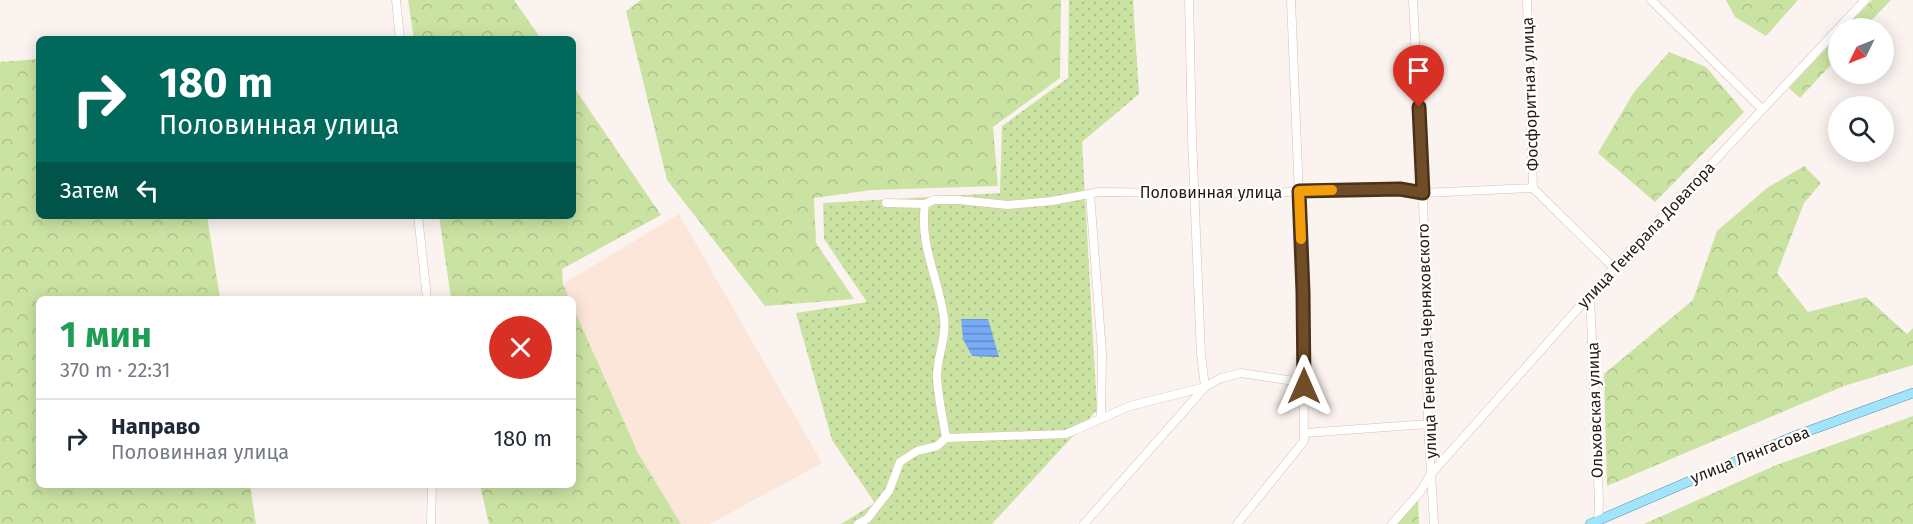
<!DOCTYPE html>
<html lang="ru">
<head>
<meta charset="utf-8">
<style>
	body { margin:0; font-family:"Fira Sans",sans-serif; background:#f6f6f7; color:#1f2937; height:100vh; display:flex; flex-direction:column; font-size:22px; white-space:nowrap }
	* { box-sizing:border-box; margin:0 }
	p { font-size:20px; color:#747a83 }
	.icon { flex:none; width:33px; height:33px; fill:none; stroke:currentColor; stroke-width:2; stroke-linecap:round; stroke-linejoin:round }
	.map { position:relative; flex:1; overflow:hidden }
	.drawer { position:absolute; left:36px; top:296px; width:540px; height:192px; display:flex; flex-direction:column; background:#fff; border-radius:9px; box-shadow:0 3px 15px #0003 }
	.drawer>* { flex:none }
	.guide { position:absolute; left:36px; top:36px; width:540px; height:183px; border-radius:9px; box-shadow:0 3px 15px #0003; background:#00695c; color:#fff; overflow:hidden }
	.needle { width:39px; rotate:227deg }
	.tools { position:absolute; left:1828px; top:18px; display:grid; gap:12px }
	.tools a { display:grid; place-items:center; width:66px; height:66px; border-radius:50%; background:#fff; box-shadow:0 3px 15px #0003; font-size:30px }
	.pin { position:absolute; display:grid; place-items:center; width:51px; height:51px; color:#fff; margin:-62px -26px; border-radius:50% 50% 50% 0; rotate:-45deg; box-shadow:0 0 6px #0007 }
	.pin .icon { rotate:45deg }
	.me { position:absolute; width:66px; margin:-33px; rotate:0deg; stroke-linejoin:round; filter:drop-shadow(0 0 4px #0008) }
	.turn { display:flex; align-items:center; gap:21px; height:126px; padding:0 24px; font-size:27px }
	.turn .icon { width:78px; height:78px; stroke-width:2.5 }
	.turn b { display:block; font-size:42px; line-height:51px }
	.then { display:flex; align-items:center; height:57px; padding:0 24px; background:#0003; gap:12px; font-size:22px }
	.round { display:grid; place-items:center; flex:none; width:63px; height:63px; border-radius:32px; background:#f6f6f7 }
	.head { display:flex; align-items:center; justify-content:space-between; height:102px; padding:0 24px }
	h1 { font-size:36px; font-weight:700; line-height:45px; color:#1e9e55 }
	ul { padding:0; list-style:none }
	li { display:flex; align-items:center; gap:18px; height:78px; padding:0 24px; border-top:2px solid #e0e1e3 }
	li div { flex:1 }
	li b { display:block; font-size:22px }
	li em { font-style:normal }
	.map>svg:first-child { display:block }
</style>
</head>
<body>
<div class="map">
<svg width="1913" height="524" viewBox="0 0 1913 524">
	<defs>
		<pattern id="forest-crowns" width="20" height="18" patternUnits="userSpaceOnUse" patternTransform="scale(1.5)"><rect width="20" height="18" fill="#cae3a3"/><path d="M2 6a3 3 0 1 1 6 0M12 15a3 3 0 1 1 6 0" fill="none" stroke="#aec28b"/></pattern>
		<pattern id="garden-dots" width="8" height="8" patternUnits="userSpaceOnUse" patternTransform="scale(1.5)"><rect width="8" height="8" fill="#cae3a3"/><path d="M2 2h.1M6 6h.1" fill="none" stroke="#aec28b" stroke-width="1.8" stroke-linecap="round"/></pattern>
		<pattern id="water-rules" width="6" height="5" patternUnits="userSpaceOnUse" patternTransform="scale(1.5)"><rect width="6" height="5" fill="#79aaf6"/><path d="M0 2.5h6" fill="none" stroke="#638ac6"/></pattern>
	</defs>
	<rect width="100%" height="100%" fill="#fbf3ef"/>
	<!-- education -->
	<path fill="#fce6d9" d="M679 214 822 463 710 524H681L638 453 573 307V298H569L563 284Z"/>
	<!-- forest -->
	<path fill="url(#forest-crowns)" d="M408 0H514L541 39H414Z
		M641 0H1061L1060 78 993 127 998 186 872 190 814 198 816 243 854 299 765 306 667 180 626 11Z
		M1726 0H1798L1766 36 1735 17Z
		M1872 0H1891L1864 28H1845Z
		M1839 35V56L1800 98 1789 88Z
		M1669 52 1706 67 1744 112 1655 202 1598 153 1634 92Z
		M39 59V216H207L220 298H39V484L250 485 256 524H0V62Z
		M573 86 661 215 562 269 563 284 569 298H451L439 216H573Z
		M1804 166 1821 183 1804 203 1777 273 1808 312 1866 297 1907 334 1913 328V365L1844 386 1607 486 1604 374 1693 300 1717 231 1767 188Z
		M573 307 638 453 681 524H489L480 485 573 484Z
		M1913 416V524H1644L1774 466Z
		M1418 500 1419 524H1395Z"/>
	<!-- garden -->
	<path fill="url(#garden-dots)" d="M1069 0H1133L1139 94 1082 142 1097 410 992 524H841L875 503 832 440 796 313 867 302 824 239 823 203 1000 193 1002 126 1068 78Z"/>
	<!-- water -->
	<path fill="url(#water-rules)" d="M961 319H988L999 357 972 356 963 339Z"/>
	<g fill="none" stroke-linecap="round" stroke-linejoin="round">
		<!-- minor casing -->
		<g stroke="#dfbca9" stroke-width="9">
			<path id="minor" d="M396 0 400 39
				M1413 0 1423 193 1428 424 1434 524
				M1527 0 1533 188
				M1651 0 1762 109
				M1090 194 1102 353 1101 418
				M886 203 925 204 934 200H959L1008 205 1052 201 1099 192 1265 194 1299 191 1400 189 1423 193 1533 188 1614 268
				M925 204C919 246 939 279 944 318 947 338 936 359 937 378 938 398 943 418 946 438
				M418 216 427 298
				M1590 296 1599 501 1598 524
				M1305 433 1428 424
				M431 524 432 484
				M858 524 867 519 889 491 900 462 917 451 937 446 946 438 1066 434 1130 406 1205 387 1221 378 1241 373 1294 381 1303 386
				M1084 524 1205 387 1201 354 1192 137 1189 0
				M1237 524 1304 441 1303 292 1291 0
				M1392 524 1420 492 1430 475 1614 268 1865 0"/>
		</g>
		<!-- major casing -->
		<g stroke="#4f92aa" stroke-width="10">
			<path id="major" d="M1590 524 1792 437 1913 393"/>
		</g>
		<!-- minor -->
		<use href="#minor" stroke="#fff" stroke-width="8"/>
		<!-- major -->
		<use href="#major" stroke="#a3e4fd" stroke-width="9"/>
	</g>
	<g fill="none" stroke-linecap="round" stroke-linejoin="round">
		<!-- route casing -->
		<g stroke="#493219" stroke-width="15">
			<path id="route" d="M1304 386 1303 292 1299 191 1400 189 1423 193 1419 107"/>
		</g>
		<!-- route -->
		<use href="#route" stroke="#714d27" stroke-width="10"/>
		<!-- slow -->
		<path stroke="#f59e0b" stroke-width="10" d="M1301 239 1299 191 1332 190"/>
	</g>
	<g text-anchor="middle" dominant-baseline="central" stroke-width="4.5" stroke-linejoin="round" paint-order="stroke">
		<!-- street labels -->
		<g font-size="16" fill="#271a13" stroke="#fff">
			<text transform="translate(1530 94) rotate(-92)">Фосфоритная улица</text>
			<text x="1211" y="192">Половинная улица</text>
			<text transform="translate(1646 235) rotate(-47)">улица Генерала Доватора</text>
			<text transform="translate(1427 341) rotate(-92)">улица Генерала Черняховского</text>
			<text transform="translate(1595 410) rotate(-92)">Ольховская улица</text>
			<text transform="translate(1750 455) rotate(-22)">улица Лянгасова</text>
		</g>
	</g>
</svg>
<div class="tools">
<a><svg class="needle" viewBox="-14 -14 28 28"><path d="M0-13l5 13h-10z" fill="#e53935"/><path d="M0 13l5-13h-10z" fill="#747a83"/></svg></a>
<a><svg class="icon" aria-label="search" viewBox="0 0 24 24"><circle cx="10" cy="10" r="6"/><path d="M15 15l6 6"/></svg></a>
</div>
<div class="pin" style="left:1419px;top:107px;background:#d93025"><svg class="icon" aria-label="arrive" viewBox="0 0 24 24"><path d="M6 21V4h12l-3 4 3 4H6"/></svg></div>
<svg class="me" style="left:1304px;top:386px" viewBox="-20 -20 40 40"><path d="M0-17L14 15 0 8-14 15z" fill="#714d27" stroke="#fff" stroke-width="4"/></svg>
<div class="guide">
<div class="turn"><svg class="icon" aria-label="right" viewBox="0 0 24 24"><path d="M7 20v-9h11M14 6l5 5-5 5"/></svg><div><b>180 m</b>Половинная улица</div></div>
<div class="then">Затем<svg class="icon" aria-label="left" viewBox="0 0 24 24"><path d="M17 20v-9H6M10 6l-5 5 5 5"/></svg></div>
</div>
<section class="drawer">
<div class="head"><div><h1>1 мин</h1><p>370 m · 22:31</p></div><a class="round" style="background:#d93025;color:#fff"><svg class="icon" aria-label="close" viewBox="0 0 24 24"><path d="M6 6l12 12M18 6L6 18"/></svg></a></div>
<ul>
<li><svg class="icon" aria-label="right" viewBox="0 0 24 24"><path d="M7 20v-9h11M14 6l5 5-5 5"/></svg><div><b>Направо</b><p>Половинная улица</p></div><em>180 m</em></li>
</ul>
</section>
</div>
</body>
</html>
